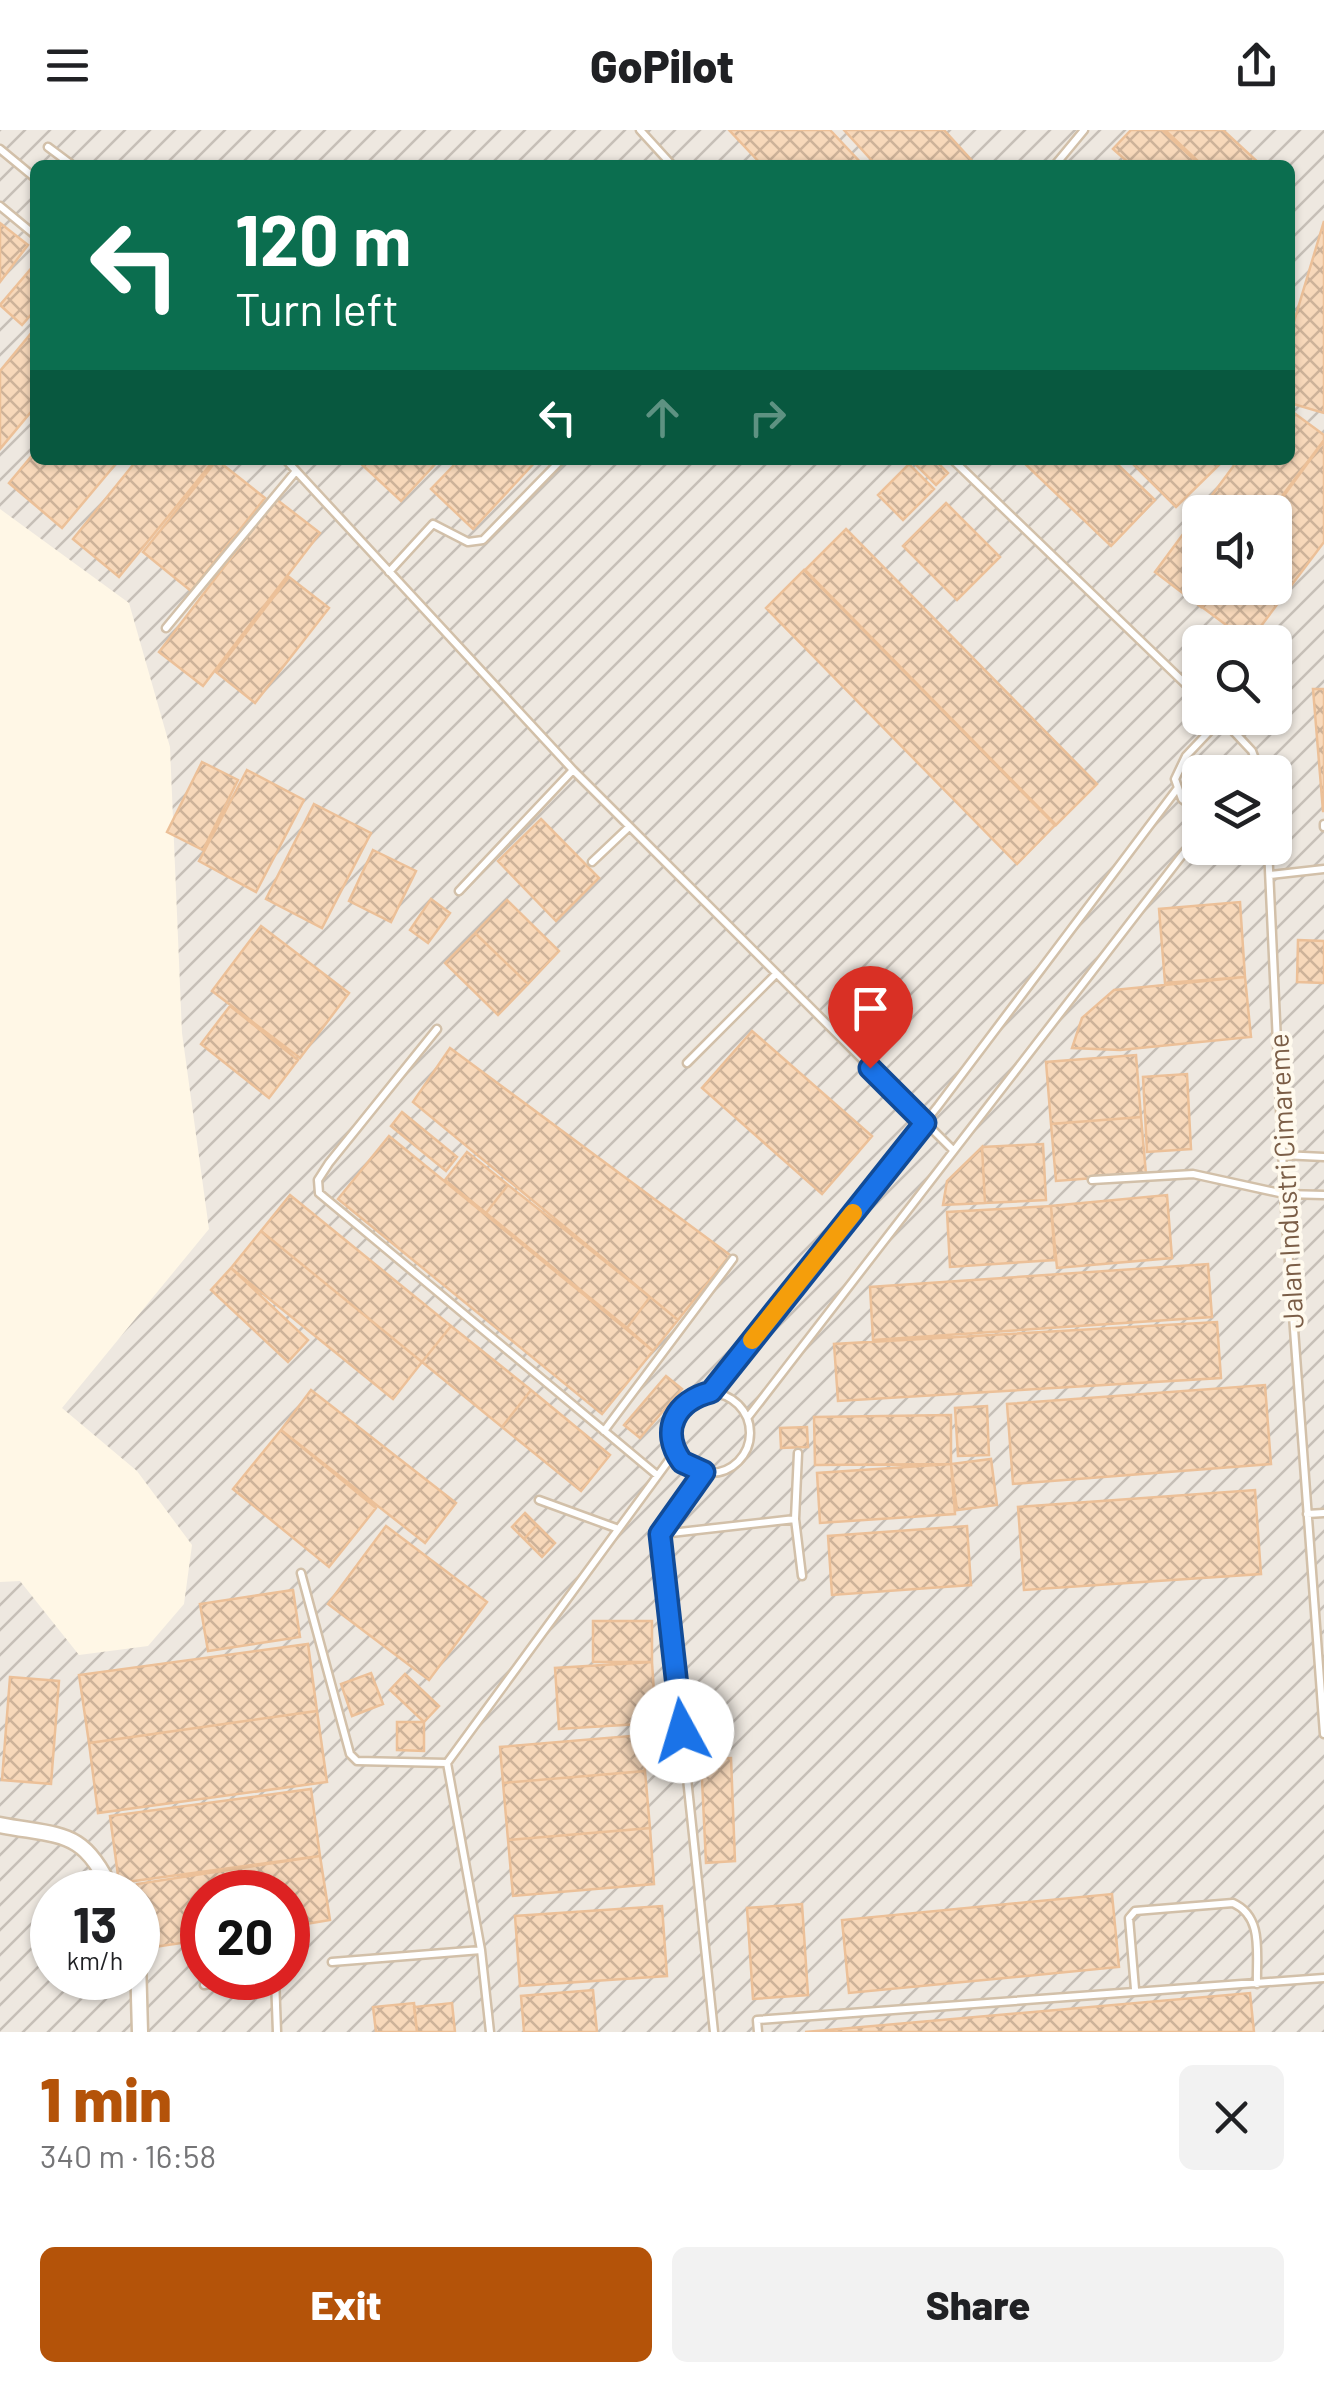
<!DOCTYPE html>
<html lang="en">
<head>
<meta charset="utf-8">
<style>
	body { margin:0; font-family:Barlow,sans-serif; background:#f2f2f2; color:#202124; height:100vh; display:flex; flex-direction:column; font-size:38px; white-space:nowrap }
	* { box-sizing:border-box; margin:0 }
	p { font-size:32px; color:#757577 }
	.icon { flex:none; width:55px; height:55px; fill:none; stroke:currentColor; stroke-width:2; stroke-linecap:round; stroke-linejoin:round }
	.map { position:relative; height:1902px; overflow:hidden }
	.sheet { display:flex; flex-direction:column; background:#fff; flex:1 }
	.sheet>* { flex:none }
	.guide { position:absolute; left:30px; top:30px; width:1265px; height:305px; border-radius:15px; box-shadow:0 2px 8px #0004; background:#0b6e4f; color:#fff; overflow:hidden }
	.buttons { position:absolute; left:1182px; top:365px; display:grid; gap:20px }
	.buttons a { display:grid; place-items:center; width:110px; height:110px; border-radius:15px; background:#fff; box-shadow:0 2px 8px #0004; font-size:50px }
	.speed { position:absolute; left:30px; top:1740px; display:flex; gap:20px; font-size:50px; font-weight:700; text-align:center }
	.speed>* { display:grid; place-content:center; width:130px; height:130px; border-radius:50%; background:#fff; box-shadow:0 2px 8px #0004; line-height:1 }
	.speed small { font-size:25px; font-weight:400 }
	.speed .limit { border:15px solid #d22; background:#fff; color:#111 }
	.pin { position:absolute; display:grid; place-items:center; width:85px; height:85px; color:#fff; margin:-102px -42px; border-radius:50% 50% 50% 0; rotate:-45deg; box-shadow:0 0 10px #0007 }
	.pin .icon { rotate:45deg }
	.me { position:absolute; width:110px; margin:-55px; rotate:354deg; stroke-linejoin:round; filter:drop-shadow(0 0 8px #0008) }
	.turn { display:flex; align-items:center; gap:35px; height:210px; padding:0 40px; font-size:45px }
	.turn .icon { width:130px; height:130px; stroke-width:2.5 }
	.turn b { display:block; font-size:70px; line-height:85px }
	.lanes { display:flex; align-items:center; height:95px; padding:0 40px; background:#0003; justify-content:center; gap:50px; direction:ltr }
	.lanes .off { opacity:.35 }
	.round { display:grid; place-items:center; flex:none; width:105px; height:105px; border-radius:15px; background:#f2f2f2 }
	.headline { display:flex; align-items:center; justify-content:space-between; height:170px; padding:0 40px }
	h1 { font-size:60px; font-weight:800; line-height:75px; color:#b45309 }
	.button { display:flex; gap:20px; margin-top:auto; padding:20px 40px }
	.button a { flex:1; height:115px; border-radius:15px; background:#b45309; color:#fff; font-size:40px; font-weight:800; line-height:115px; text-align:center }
	.button a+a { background:#f2f2f2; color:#202124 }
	header { display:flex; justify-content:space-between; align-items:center; height:130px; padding:0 40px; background:#fff; font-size:45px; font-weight:800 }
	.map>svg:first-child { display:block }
</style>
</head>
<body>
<header><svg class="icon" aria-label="menu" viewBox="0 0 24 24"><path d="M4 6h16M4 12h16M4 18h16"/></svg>GoPilot<svg class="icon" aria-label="share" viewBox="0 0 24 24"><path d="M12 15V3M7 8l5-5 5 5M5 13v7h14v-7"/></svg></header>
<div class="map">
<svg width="1324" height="1902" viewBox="0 0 1324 1902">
	<defs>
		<pattern id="industrial-furrows" width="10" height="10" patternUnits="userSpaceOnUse" patternTransform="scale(2.5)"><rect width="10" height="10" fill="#eee8e0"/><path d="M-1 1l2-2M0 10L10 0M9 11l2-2" fill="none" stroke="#c6bfb7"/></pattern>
		<pattern id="building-cross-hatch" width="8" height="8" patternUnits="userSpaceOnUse" patternTransform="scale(2.5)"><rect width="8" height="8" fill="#f7d8ba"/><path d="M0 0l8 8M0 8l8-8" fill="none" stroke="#cdb299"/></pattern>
	</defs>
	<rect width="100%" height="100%" fill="#fff7e6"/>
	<!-- industrial -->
	<path fill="url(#industrial-furrows)" fill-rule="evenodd" d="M0 0H1324V1902H0V1452L20 1451 79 1525 148 1516 184 1474 192 1415 137 1341 62 1278 209 1099 182 903 170 617 129 473 0 379ZM35 35H1290V330H35ZM1200 382H1275V458H1200ZM1200 512H1275V588H1200ZM1200 642H1275V718H1200ZM52 1762H138V1848H52ZM202 1762H288V1848H202Z"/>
	<!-- building -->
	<path fill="url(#building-cross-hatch)" stroke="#ecc098" stroke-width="2.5" d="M729 0H830L863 35H762Z
		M844 0H944L976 35H876Z
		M1131 0H1162L1200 35H1131L1113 19Z
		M1165 0H1223L1261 35H1202Z
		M1324 91V283L1290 273V205Z
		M0 93 28 115 0 152Z
		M35 134V180L22 195 0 175Z
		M32 202 35 277 0 319V241Z
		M1290 280 1324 305V310L1270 382H1200V458H1215L1201 477 1155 442 1238 330H1290Z
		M1324 311V412L1249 512 1202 477 1217 458H1275L1272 382Z
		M35 322V330H119L62 398 9 353Z
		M137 330H214L119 447 73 409Z
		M217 330 265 368 191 461 143 422Z
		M357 330H439L401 371Z
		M459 330H537L473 399 431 359Z
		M911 330H935L948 343 936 355Z
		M1021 330H1113L1155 370 1111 416Z
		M1129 330H1218L1221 333 1176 377Z
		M909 334 934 359 903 390 878 365Z
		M276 369 320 403 203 556 159 522Z
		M946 373 1000 427 957 470 903 416Z
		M846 399 1097 654 1056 695 805 440Z
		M804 440 1055 695 1017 734 766 478Z
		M289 447 329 478 255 573 216 542Z
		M1313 559H1324V681H1323Z
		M202 632 238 650 203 720 167 702Z
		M247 640 304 670 256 762 199 731Z
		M314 674 371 703 322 798 266 769Z
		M541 689 599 748 556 791 498 731Z
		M373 720 416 741 391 792 349 771Z
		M431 769 450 783 428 813 410 800Z
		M507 770 559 821 528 854 475 803Z
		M1240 772 1245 847 1165 853 1159 779Z
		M261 796 349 863 300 928 212 861Z
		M475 803 528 854 498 885 445 833Z
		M1298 810 1324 811V853L1297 852Z
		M1245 847 1251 907 1120 920 1072 918 1082 888 1114 860Z
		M230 876 298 930 269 968 201 914Z
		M752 901 872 1006 822 1064 702 958Z
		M450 918 730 1125 678 1190 413 972Z
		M1136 925 1141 987 1051 994 1046 932Z
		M1187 944 1191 1019 1147 1022 1143 947Z
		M402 982 457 1027 446 1041 391 996Z
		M1141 987 1146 1044 1056 1051 1051 994Z
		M389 1006 653 1221 602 1284 338 1069Z
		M1043 1014 1046 1070 985 1073 982 1017Z
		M982 1017 985 1073 943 1075 947 1051Z
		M467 1022 508 1055 486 1083 445 1050Z
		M508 1055 650 1167 627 1198 486 1083Z
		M290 1065 451 1196 422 1232 261 1101Z
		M1167 1065 1172 1128 1057 1138 1051 1076Z
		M1051 1076 1055 1130 950 1137 947 1082Z
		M261 1101 422 1232 393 1269 231 1138Z
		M1208 1134 1212 1187 873 1210 870 1157Z
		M231 1138 308 1210 288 1232 211 1160Z
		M650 1167 678 1190 653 1221 627 1198Z
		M1217 1192 1221 1248 838 1271 834 1214Z
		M451 1196 531 1260 502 1297 422 1232Z
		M666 1246 682 1259 640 1308 624 1295Z
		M1265 1255 1271 1334 1013 1354 1007 1274Z
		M311 1260 456 1373 425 1413 281 1300Z
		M531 1260 610 1325 581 1361 502 1297Z
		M987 1276 989 1325 958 1326 955 1278Z
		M951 1285V1334L815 1335 814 1287Z
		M807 1297 808 1317 781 1318 780 1298Z
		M281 1300 376 1378 329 1437 233 1359Z
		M991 1329 997 1375 957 1380 951 1334Z
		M951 1334 955 1384 820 1393 817 1343Z
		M1255 1360 1261 1444 1024 1460 1018 1377Z
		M525 1383 537 1395 524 1409 512 1397Z
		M537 1395 555 1413 542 1427 524 1409Z
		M386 1396 487 1472 429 1550 328 1474Z
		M967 1396 971 1455 832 1465 828 1406Z
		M293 1460 300 1507 208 1521 200 1474Z
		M593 1491H652V1532H593Z
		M308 1514 317 1581 89 1613 79 1545Z
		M652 1532 656 1593 559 1599 555 1538Z
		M371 1543 383 1574 352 1586 341 1554Z
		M405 1544 439 1576 424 1592 390 1560Z
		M10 1547 59 1551 51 1654 2 1650Z
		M317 1581 327 1652 98 1683 89 1613Z
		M397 1592H424V1621L397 1620Z
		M642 1605 645 1641 503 1653 500 1617Z
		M731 1628 735 1731 706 1733 701 1629Z
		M645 1641 650 1698 508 1710 503 1653Z
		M311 1659 320 1726 119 1753 110 1686Z
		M650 1698 654 1754 513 1766 508 1710Z
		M320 1726 330 1790 288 1797V1762H202V1810L147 1818 137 1754Z
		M1112 1764 1119 1837 849 1863 842 1790Z
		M802 1774 808 1865 753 1869 747 1778Z
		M662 1776 667 1846 520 1856 515 1786Z
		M593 1860 597 1902H524L521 1866Z
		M1250 1863 1254 1902H805Z
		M414 1873 417 1902H376L373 1877Z
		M452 1873 455 1902H417L414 1877Z"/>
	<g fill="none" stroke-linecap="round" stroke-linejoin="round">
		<!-- service casing -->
		<g stroke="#d2c0a9" stroke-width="11">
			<path id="service" d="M640 0 672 35
				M48 17 72 35
				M0 19 35 48
				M1055 35 1084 0
				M0 76 35 105
				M286 330 573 640 953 1020
				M953 330 1200 568
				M389 442 433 394 468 412 483 410 561 330
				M166 498 296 341
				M1221 588 1252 621 1260 642
				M1200 682 1182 669 1175 649 1186 626 1221 589
				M1324 694V697
				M1268 718 1284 1064 1324 1604
				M592 732 629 697
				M1270 745 1324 739
				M459 761 573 640
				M437 899 329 1033 318 1050 319 1063 657 1345
				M687 933 776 844
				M1282 1025 1324 1027
				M1092 1050 1193 1044 1284 1064 1324 1065
				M711 1262 938 976 1177 659
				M670 1303a40 40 0 1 1 80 0a40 40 0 1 1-80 0Z
				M748 1287 1200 702
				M604 1301 733 1129
				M704 1342 661 1404 714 1902
				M539 1370 616 1398
				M1307 1384 1324 1383
				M795 1389 802 1446
				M662 1404 795 1389 798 1323
				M301 1443 350 1624 357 1631 447 1633
				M332 1832 481 1820
				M275 1848 277 1902
				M204 1855 242 1848
				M1135 1859 1129 1788 1135 1781 1233 1773C1264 1787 1256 1824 1257 1854
				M490 1902 481 1820 447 1633 675 1322
				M758 1902 757 1890 1324 1848"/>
		</g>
		<!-- minor casing -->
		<g stroke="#d2c0a9" stroke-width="19">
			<path id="minor" d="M0 1695C62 1707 84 1699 112 1762
				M138 1831 140 1902"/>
		</g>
		<!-- service -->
		<use href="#service" stroke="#fff" stroke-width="6"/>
		<!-- minor -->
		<use href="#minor" stroke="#fff" stroke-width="14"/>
	</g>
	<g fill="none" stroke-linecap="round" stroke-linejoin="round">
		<!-- route casing -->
		<g stroke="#114b97" stroke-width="25">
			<path id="route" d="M682 1601 660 1404 704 1342 682 1332C659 1300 676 1271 711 1262L925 993 870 938"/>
		</g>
		<!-- route -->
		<use href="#route" stroke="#1a73e8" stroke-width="18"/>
		<!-- slow -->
		<path stroke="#f59e0b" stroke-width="18" d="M752 1210 853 1083"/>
	</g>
	<g text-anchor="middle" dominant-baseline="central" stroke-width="8" stroke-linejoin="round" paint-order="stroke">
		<!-- street labels -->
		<g font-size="28" fill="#7b5e47" stroke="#fffaee">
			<text transform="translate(1285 1051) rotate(-93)">Jalan Industri Cimareme</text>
		</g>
	</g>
</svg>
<div class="buttons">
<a><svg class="icon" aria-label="sound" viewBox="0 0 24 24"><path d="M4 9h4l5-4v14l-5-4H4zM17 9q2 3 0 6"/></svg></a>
<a><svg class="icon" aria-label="search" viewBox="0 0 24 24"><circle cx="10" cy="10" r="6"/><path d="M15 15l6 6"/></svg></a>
<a><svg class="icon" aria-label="layers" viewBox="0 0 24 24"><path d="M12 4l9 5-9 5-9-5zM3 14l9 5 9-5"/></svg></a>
</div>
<div class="speed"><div>13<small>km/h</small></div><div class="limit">20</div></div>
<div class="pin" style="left:870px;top:938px;background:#d93025"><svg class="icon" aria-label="arrive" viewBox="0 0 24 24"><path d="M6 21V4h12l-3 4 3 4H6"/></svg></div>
<svg class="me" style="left:682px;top:1601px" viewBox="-20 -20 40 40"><circle r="19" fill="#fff"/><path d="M0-13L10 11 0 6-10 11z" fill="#1a73e8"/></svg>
<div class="guide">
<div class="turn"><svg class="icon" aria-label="left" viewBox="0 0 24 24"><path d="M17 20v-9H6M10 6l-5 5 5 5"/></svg><div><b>120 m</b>Turn left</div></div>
<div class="lanes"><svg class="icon" aria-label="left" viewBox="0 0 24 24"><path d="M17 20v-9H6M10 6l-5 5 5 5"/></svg><svg class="icon off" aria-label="ahead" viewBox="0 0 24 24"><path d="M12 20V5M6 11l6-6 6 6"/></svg><svg class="icon off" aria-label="right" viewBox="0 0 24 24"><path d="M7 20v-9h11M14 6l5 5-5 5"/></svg></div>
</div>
</div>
<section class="sheet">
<div class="headline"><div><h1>1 min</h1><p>340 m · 16:58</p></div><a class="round"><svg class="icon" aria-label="close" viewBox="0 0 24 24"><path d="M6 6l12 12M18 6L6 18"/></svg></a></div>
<div class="button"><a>Exit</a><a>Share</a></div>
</section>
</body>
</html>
